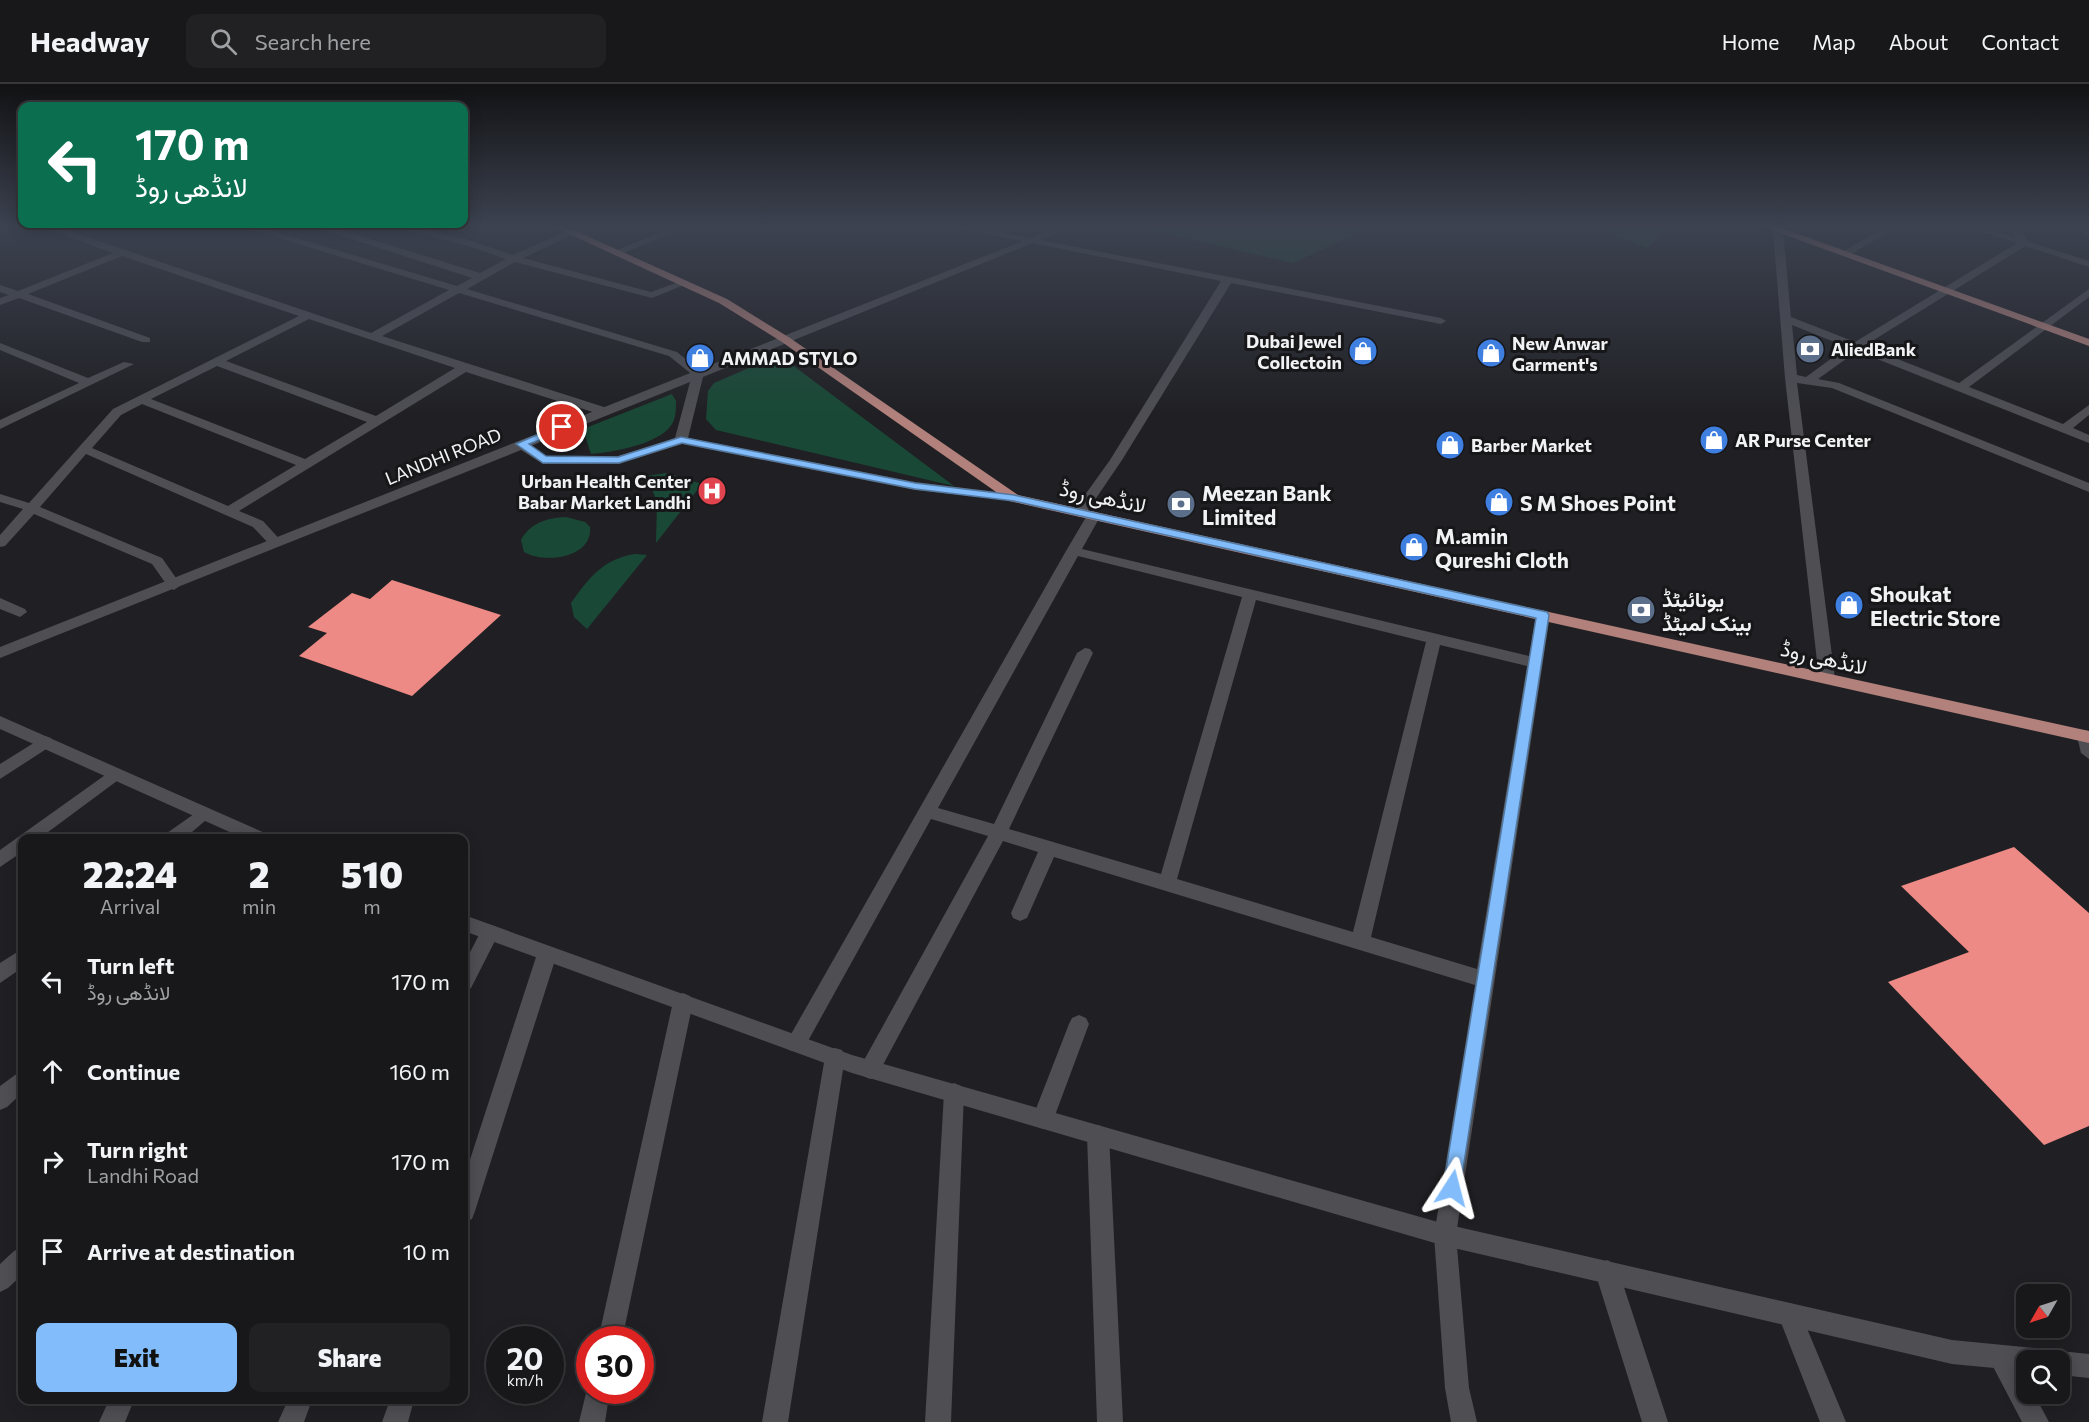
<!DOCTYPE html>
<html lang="en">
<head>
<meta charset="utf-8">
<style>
	body { margin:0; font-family:Commissioner,Vazirmatn,sans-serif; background:#212124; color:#f1f3f6; height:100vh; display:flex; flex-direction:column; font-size:22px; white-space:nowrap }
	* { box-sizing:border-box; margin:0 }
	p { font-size:20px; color:#9fa0a3 }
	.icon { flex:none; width:33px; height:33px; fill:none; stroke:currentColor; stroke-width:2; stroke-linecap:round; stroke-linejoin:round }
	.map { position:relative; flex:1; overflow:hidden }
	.panel { position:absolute; left:18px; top:750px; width:450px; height:570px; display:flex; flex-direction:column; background:#18181b; border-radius:12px; box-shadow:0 3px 15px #0003,0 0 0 2px #36373a }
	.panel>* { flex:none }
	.guide { position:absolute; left:18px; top:18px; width:450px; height:126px; border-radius:12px; box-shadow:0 3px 15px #0003,0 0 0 2px #36373a; background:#0b6e4f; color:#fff; overflow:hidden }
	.needle { width:39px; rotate:231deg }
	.buttons { position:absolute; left:2016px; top:1200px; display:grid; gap:12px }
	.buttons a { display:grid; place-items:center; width:54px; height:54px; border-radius:12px; background:#18181b; box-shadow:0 3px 15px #0003,0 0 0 2px #36373a; font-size:30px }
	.speed { position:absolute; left:486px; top:1242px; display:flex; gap:12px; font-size:30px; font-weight:700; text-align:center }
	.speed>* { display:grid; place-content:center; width:78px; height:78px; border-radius:50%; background:#18181b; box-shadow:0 3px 15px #0003,0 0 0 2px #36373a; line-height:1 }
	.speed small { font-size:15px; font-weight:400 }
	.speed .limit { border:9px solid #d22; background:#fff; color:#111 }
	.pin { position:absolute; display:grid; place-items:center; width:51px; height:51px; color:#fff; margin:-26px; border:3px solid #fff; border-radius:50%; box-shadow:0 2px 6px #0007 }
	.me { position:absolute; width:66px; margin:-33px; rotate:9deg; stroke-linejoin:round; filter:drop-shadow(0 0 4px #0008) }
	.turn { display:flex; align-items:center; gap:21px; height:126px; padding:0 18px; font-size:27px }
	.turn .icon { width:78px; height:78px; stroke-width:2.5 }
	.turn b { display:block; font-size:42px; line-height:51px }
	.eta { display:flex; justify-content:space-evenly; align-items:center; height:102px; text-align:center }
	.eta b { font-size:36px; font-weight:800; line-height:42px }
	.primary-button { display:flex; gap:12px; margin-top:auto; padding:12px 18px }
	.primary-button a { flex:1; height:69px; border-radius:12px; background:#82bcfa; color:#111; font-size:24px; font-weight:800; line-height:69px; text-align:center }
	.primary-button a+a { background:#212124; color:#f1f3f6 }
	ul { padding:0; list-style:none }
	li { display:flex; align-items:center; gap:18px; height:90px; padding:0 18px }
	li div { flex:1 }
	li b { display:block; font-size:22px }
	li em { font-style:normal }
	header { display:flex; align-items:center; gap:36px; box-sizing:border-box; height:84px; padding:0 30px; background:#18181b; border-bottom:2px solid #36373a }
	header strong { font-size:28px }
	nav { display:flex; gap:33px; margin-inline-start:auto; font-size:21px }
	.search { width:420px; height:54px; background:#212124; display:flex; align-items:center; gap:15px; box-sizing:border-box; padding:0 21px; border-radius:12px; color:#9fa0a3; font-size:22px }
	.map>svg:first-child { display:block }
</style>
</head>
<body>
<header>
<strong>Headway</strong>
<div class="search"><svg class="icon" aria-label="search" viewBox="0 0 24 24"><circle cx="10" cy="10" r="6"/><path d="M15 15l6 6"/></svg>Search here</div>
<nav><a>Home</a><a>Map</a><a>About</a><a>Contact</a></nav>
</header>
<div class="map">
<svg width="2089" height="1338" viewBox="0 0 2089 1338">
	<rect width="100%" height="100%" fill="#202024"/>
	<!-- green -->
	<path fill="#194936" d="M1142 143H1372L1293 179 1139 144Z
		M1593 143H1671L1647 164Z
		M779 271 954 402 716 346 706 335 708 307 714 299Z
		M672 310 676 317C676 323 676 330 674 336 665 360 613 368 591 370L583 345Z
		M666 389 702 400 656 459 657 418 647 392Z
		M566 433 585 438 590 443C593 474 544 480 524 468L521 456C530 439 547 434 566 433Z
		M635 470 647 471 587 545 574 533 571 519C589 494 603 475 635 470Z"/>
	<!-- building -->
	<path fill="#ed8a85" d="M392 496 501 531 412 612 299 572 327 549 308 543 352 509 370 515Z
		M2014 763 2089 829V1042L2044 1061 1888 898 1969 868 1901 802Z"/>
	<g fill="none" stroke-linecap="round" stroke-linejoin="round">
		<!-- service -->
		<path fill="#4e4e53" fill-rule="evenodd" d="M2085 646 2089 647V675L2081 669 2077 652Z"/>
		<!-- minor -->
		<path fill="#4e4e53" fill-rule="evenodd" d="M42 143H57L371 249 449 206 243 143H259L457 202 472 194 315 143H331L480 189 506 175 465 161 393 143C434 143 475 158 513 171L571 145 576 148 574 150 523 174 651 208 684 196 689 199 652 214 515 178 467 205 677 268 704 290 694 292 669 272 459 209 382 252 607 324V330H599L466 288 239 427 263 437 283 459 276 463 271 462 253 443 86 370 40 423 162 474 181 501 174 506 169 504 152 480 34 430 5 462 0 463V451L23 425 0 418V410L29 419 113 325 299 232 122 172 28 210 150 254V258H142L19 214 0 221V214L9 211 0 208V201L18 207 113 169ZM309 235 455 284 376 332 226 277ZM217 282 367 338 305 375 151 315ZM142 320 296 381 228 422 92 364 121 331Z
			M673 143H687L621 170 612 168Z
			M952 143H973L1441 234 1446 237 1441 240 1231 199 1122 376 1084 432 1079 433 1072 429 1110 376 1221 197Z
			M1778 143 1783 146 1791 233 1855 258 2019 158 2009 143H2019L2029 159 2027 161 1864 262 1959 299 2089 205V213L1969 303 2063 340 2089 321V331L2073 344 2089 351V359L1857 267 1818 295 1839 299 2089 399V408L1832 304 1797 299 1835 595 1827 600 1819 595 1785 294 1773 146ZM1792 241 1847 263 1806 293 1797 291Z
			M2079 143H2089V153L2086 152Z
			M0 259 88 294 124 278 134 280 0 345V336L79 299 0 266Z
			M1094 427 1101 431 1082 465 1529 572 1536 531 1543 526 1550 531 1456 1151 1469 1304 1477 1338H1451L1445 1304 1434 1151 1475 901 1054 773 1027 834 1020 837 1013 834 1011 829 1038 768 1003 757 877 992 870 995 863 992 860 985 863 978 988 752 931 735 803 966 796 968 789 966 786 959 1066 467 1089 428ZM1078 472 1242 513 1161 790 1009 745 1093 569 1090 565 1085 564 1077 569 994 740 938 724ZM1256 516 1426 558 1353 848 1177 795ZM1440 561 1527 582 1477 885 1371 853Z
			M0 514 25 525 27 528 20 533 0 525Z
			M45 652 51 654 53 658 51 662 0 695V680Z
			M115 684 121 686 123 690 121 694 40 754H22V768L0 783V766Z
			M204 723 210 725 213 730 185 754H164L167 749Z
			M490 841 497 843 499 849 471 904 464 906V880L483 843Z
			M547 862 554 864 557 870 475 1127 472 1135 464 1138V1094L537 870 540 864Z
			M22 865V884L0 899V879Z
			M683 909 690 912 693 918 622 1256H598L673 918 676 912Z
			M1079 931 1086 934 1089 940 1051 1042 1043 1045 1035 1042 1032 1035 1069 940 1072 934Z
			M835 964 842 966 845 973 788 1338H762L825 973 828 966Z
			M22 986V1009L7 1023 0 1026V1002Z
			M954 999 961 1002 964 1009 951 1338H925L944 1009 947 1002Z
			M1098 1041 1106 1044 1109 1051 1123 1338H1097L1087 1051 1090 1044Z
			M22 1163V1191L8 1204 0 1208V1180L14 1167Z
			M1607 1176 1615 1180 1619 1188 1668 1338H1642L1595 1188 1599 1180Z
			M1790 1219 1798 1223 1846 1338H1820L1778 1231 1782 1223Z
			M2000 1261C2016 1268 2026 1293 2026 1310H2034L2049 1338H2022L1988 1273 1991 1264Z
			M589 1297 590 1306H610L605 1338H579Z
			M109 1316H134L125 1338H99Z
			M288 1316H312L304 1338H278Z
			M390 1316H414L408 1338H382Z"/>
		<!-- tertiary -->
		<path fill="#4e4e53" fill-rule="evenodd" d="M1058 143H1072L703 293 688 354 915 398 1014 410 1019 411V417L915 406 682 360 619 380H543L521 366 0 574V563ZM690 298 675 354 618 372H546L531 362Z
			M1885 143H1897L1848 172 1839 170Z
			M1968 143H1983L2089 177V183Z
			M0 632 265 749 268 754H243L0 645Z
			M464 831 852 971 1445 1140 1952 1256 2035 1264 2044 1267 2047 1276H2026V1287L1952 1280 1445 1162 1098 1061 852 989 464 847Z
			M2060 1267 2089 1270V1294L2060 1291V1276H2049L2051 1270Z"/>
		<!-- primary -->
		<path fill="#b2817c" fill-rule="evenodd" d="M554 143H567L727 215 790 254 1018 411 2089 647V659L1009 417 782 258 719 219Z
			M1764 143H1779L2089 255V262Z"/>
	</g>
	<!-- sky -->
	<linearGradient id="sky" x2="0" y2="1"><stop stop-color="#121214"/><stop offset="0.43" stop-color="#3c4250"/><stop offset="1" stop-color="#3c4250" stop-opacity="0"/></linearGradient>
	<rect width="2089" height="330" fill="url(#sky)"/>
	<!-- route -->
	<path fill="#82bcfa" stroke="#547aa2" stroke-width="1.5" d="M562 340 566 341V346L529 360 546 372 618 373 681 353 915 399 1014 411 1547 528 1549 531 1459 1111 1452 1114 1446 1111 1443 1104 1536 534 1014 417 915 405 682 359 619 379H543L516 360Z"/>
	<!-- icons -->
	<defs>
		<g id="bank-disc" transform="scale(1.5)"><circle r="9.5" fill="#5c6f8a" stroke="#17171a"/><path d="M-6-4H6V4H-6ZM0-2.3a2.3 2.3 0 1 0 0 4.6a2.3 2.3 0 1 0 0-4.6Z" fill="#fff"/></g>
		<g id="shop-disc" transform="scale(1.5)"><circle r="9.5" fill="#3f7fe0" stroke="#17171a"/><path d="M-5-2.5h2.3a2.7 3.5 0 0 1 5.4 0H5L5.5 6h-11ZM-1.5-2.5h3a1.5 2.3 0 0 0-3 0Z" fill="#fff"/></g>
		<g id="hospital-disc" transform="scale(1.5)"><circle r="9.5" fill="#e0444e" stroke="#17171a"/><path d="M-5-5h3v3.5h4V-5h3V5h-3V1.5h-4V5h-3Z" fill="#fff"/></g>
	</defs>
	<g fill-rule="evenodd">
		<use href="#bank-disc" x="1810" y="265"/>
		<use href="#shop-disc" x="1363" y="267"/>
		<use href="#shop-disc" x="1491" y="269"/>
		<use href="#shop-disc" x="700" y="274"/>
		<use href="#shop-disc" x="1714" y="356"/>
		<use href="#shop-disc" x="1450" y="361"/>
		<use href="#hospital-disc" x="712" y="407"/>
		<use href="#shop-disc" x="1499" y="418"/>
		<use href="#bank-disc" x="1181" y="420"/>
		<use href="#shop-disc" x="1414" y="463"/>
		<use href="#shop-disc" x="1849" y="521"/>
		<use href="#bank-disc" x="1641" y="526"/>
	</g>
	<g text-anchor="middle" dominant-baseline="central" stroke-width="6" stroke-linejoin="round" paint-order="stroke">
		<!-- far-poi labels -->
		<g font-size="18" font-weight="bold" fill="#f1f2f4" stroke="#17171a" text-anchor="start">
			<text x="1342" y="257" text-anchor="end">Dubai Jewel<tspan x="1342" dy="21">Collectoin</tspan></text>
			<text x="1512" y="259">New Anwar<tspan x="1512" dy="21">Garment's</tspan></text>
			<text x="1831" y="265">AliedBank</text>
			<text x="721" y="274">AMMAD STYLO</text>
			<text x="1735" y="356">AR Purse Center</text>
			<text x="1471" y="361">Barber Market</text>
			<text x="691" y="397" text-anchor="end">Urban Health Center<tspan x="691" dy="21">Babar Market Landhi</tspan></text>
		</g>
		<!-- far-street labels -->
		<g font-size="18" fill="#f1f2f4" stroke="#17171a">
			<text transform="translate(443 372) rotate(-22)">LANDHI ROAD</text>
		</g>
		<!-- poi labels -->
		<g font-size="21" font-weight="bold" fill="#f1f2f4" stroke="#17171a" text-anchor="start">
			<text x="1202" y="408">Meezan Bank<tspan x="1202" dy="24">Limited</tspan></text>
			<text x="1520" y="418">S M Shoes Point</text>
			<text x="1435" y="451">M.amin<tspan x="1435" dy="24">Qureshi Cloth</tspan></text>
			<text x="1870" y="509">Shoukat<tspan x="1870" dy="24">Electric Store</tspan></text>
			<text x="1662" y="514">یونائیٹڈ<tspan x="1662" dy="24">بینک لمیٹڈ</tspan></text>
		</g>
		<!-- street labels -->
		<g font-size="21" fill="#f1f2f4" stroke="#17171a">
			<text transform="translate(1103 412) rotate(12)">لانڈھی روڈ</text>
			<text transform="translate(1824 573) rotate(13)">لانڈھی روڈ</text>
		</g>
	</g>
</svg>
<div class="buttons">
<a><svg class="needle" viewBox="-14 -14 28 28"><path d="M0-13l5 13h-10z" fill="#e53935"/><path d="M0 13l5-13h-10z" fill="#9fa0a3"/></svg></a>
<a><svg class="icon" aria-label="search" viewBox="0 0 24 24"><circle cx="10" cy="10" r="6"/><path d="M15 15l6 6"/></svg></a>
</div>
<div class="speed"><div>20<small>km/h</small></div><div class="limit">30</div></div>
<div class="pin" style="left:562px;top:343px;background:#d93025"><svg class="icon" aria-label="arrive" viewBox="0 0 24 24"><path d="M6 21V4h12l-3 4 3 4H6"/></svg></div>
<svg class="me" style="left:1452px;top:1104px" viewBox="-20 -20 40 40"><path d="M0-17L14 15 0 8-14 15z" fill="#82bcfa" stroke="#fff" stroke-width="4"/></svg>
<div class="guide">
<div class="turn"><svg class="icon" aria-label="left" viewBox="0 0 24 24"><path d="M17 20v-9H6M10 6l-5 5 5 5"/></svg><div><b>170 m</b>لانڈھی روڈ</div></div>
</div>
<section class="panel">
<div class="eta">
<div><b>22:24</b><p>Arrival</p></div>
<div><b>2</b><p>min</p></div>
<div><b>510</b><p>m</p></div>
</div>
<ul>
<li><svg class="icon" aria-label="left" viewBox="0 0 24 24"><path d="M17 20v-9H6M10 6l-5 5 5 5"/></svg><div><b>Turn left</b><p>لانڈھی روڈ</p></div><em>170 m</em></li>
<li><svg class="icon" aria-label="ahead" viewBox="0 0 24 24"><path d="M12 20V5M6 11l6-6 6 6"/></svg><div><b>Continue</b></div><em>160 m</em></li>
<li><svg class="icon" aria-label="right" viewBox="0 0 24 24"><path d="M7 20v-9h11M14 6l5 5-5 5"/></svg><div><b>Turn right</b><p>Landhi Road</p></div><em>170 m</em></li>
<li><svg class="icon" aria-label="arrive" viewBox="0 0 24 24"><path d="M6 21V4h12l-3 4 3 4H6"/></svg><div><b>Arrive at destination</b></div><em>10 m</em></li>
</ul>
<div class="primary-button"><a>Exit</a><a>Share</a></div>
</section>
</div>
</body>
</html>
